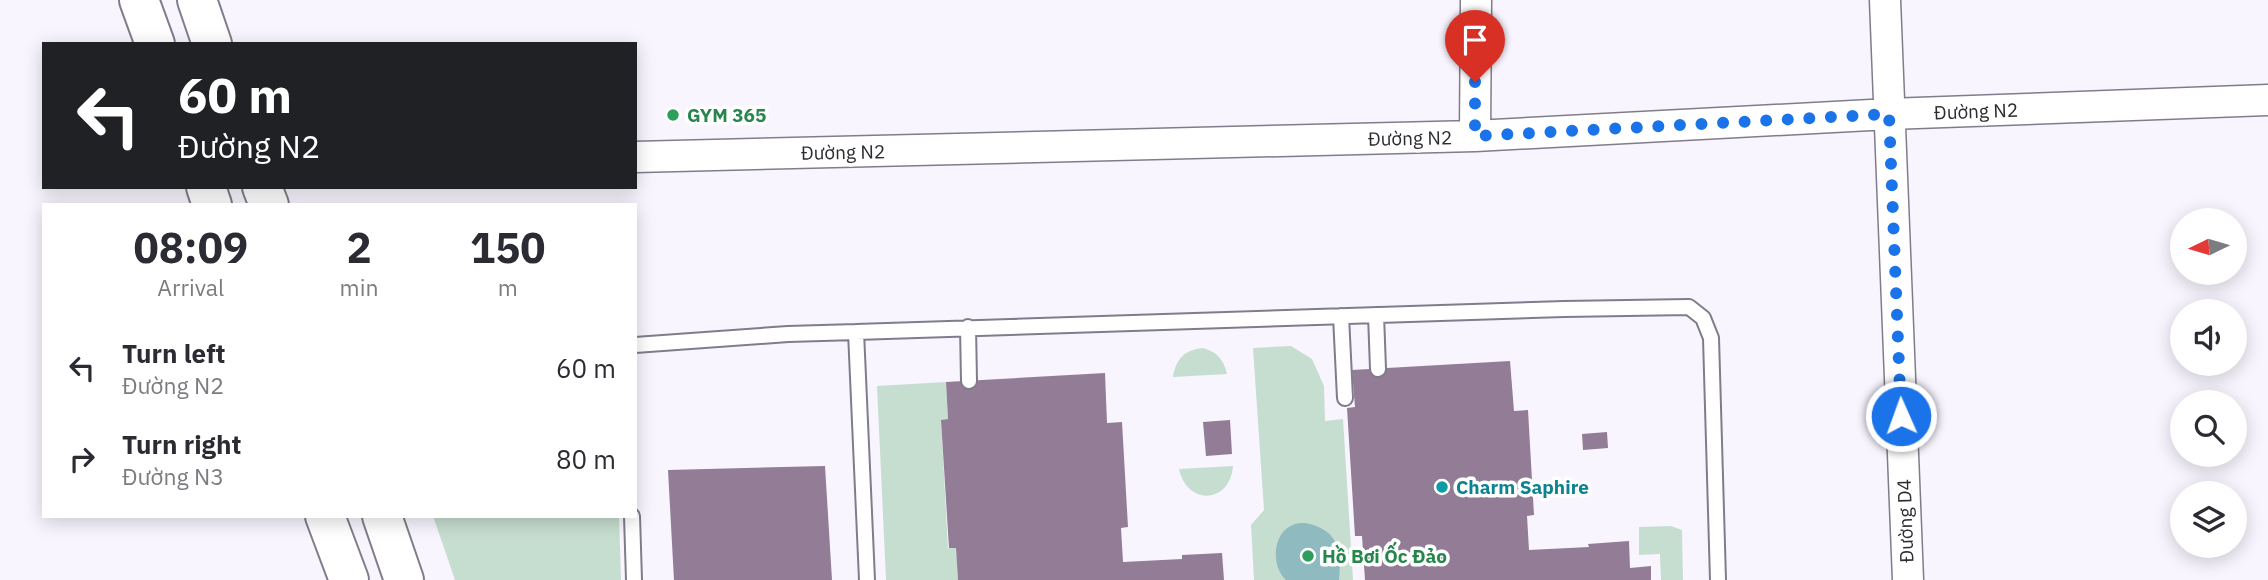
<!DOCTYPE html>
<html lang="en">
<head>
<meta charset="utf-8">
<style>
	body { margin:0; font-family:"IBM Plex Sans",sans-serif; background:#f7f7f7; color:#2b2b33; height:100vh; display:flex; flex-direction:column; font-size:26px; white-space:nowrap }
	* { box-sizing:border-box; margin:0 }
	p { font-size:23px; color:#7c7c81 }
	.icon { flex:none; width:38px; height:38px; fill:none; stroke:currentColor; stroke-width:2; stroke-linecap:round; stroke-linejoin:round }
	.map { position:relative; flex:1; overflow:hidden }
	.drawer { position:absolute; left:42px; top:203px; width:595px; height:315px; display:flex; flex-direction:column; background:#fff; border-radius:0px; box-shadow:0 4px 18px #0003 }
	.drawer>* { flex:none }
	.banner { position:absolute; left:42px; top:42px; width:595px; height:147px; border-radius:0px; box-shadow:0 4px 18px #0003; background:#202124; color:#fff; overflow:hidden }
	.needle { width:46px; rotate:265deg }
	.fabs { position:absolute; left:2170px; top:208px; display:grid; gap:14px }
	.fabs a { display:grid; place-items:center; width:77px; height:77px; border-radius:50%; background:#fff; box-shadow:0 4px 18px #0003; font-size:35px }
	.pin { position:absolute; display:grid; place-items:center; width:60px; height:60px; color:#fff; margin:-72px -30px; border-radius:50% 50% 50% 0; rotate:-45deg; box-shadow:0 0 7px #0007 }
	.pin .icon { rotate:45deg }
	.me { position:absolute; width:77px; margin:-38px; rotate:358deg; stroke-linejoin:round; filter:drop-shadow(0 0 5px #0008) }
	.turn { display:flex; align-items:center; gap:24px; height:147px; padding:0 21px; font-size:32px }
	.turn .icon { width:91px; height:91px; stroke-width:2.5 }
	.turn b { display:block; font-size:49px; line-height:60px }
	.eta { display:flex; justify-content:space-evenly; align-items:center; height:119px; text-align:center }
	.eta b { font-size:42px; font-weight:700; line-height:49px }
	ul { padding:0; list-style:none }
	li { display:flex; align-items:center; gap:21px; height:91px; padding:0 21px }
	li div { flex:1 }
	li b { display:block; font-size:26px }
	li em { font-style:normal }
	.map>svg:first-child { display:block }
</style>
</head>
<body>
<div class="map">
<svg width="2268" height="580" viewBox="0 0 2268 580">
	<rect width="100%" height="100%" fill="#f8f5ff"/>
	<!-- green -->
	<path fill="#c6decf" d="M1291 346 1312 359 1324 386 1325 421 1343 419 1353 580H1254L1251 525 1264 510 1253 348Z
		M1203 348C1217 352 1224 360 1227 374L1173 377C1176 359 1184 350 1203 348Z
		M946 382 948 419 941 420 948 548H956L958 580H886L877 386Z
		M1233 466C1230 504 1187 506 1179 469Z
		M433 516H619L621 580H455Z
		M1671 526 1682 530 1683 580H1661L1660 554 1639 555V527Z"/>
	<!-- water -->
	<path fill="#8fbabf" d="M1305 523C1338 529 1342 550 1339 580H1286C1271 566 1272 533 1293 525 1297 523 1301 523 1305 523Z"/>
	<!-- building -->
	<path fill="#927c96" d="M1510 361 1514 411 1528 410 1534 515 1527 516 1529 550 1589 547 1588 544 1629 541 1630 568 1651 566V580H1365L1362 536H1355L1347 408 1355 407 1352 370Z
		M1105 373 1107 423 1122 422 1128 527 1121 528 1123 562 1182 559V555L1222 553 1224 580H958L956 548H949L941 420 948 419 946 382Z
		M1230 420 1232 454 1206 456 1203 422Z
		M1607 432 1608 448 1583 450 1582 434Z
		M825 466 832 580H674L668 470Z"/>
	<g fill="none" stroke-linecap="round" stroke-linejoin="round">
		<!-- lane casing -->
		<g stroke="#817c8b" stroke-width="18">
			<path id="lane" d="M1376 315 1378 369
				M1341 316 1345 398
				M968 327 969 381
				M856 332 1564 309 1689 307 1703 318 1711 338 1718 580
				M635 345 788 334 856 332 867 580
				M632 516 634 580"/>
		</g>
		<!-- street casing -->
		<g stroke="#817c8b" stroke-width="33">
			<path id="street" d="M1885 0 1908 580
				M1475 136 1476 0
				M635 157 1475 136 1889 114 2268 100"/>
		</g>
		<!-- secondary casing -->
		<g stroke="#817c8b" stroke-width="42">
			<path id="secondary" d="M139 0 155 44
				M197 0 212 44
				M206 187 212 205
				M262 187 269 205
				M325 516 349 580
				M382 516 404 580"/>
		</g>
		<!-- lane -->
		<use href="#lane" stroke="#fff" stroke-width="14"/>
		<!-- street -->
		<use href="#street" stroke="#fff" stroke-width="30"/>
		<!-- secondary -->
		<use href="#secondary" stroke="#fff" stroke-width="38"/>
	</g>
	<g fill="none" stroke-linecap="round" stroke-linejoin="round">
		<!-- route -->
		<path stroke="#1a73e8" stroke-width="12" stroke-dasharray="0 21.6" d="M1475 82V136L1889 114 1901 416"/>
	</g>
	<!-- markers -->
	<g fill="#2e9e5b" stroke="#fff" stroke-width="2.5">
		<circle cx="673" cy="115" r="7"/>
		<circle cx="1308" cy="556" r="7"/>
	</g>
	<circle fill="#0f9aa8" stroke="#fff" stroke-width="2.5" cx="1442" cy="487" r="7"/>
	<g text-anchor="middle" dominant-baseline="central" stroke-width="7" stroke-linejoin="round" paint-order="stroke">
		<!-- street labels -->
		<g font-size="19" fill="#2d2b31" stroke="#fff">
			<text transform="translate(1976 111) rotate(-2)">Đường N2</text>
			<text transform="translate(1410 138) rotate(-1)">Đường N2</text>
			<text transform="translate(843 152) rotate(-1)">Đường N2</text>
			<text transform="translate(1905 521) rotate(-92)">Đường D4</text>
		</g>
		<!-- leisure labels -->
		<g font-size="19" font-weight="bold" fill="#27864d" stroke="#fff" text-anchor="start">
			<text x="687" y="115">GYM 365</text>
			<text x="1322" y="556">Hồ Bơi Ốc Đảo</text>
		</g>
		<!-- culture labels -->
		<g font-size="19" font-weight="bold" fill="#0d838f" stroke="#fff" text-anchor="start">
			<text x="1456" y="487">Charm Saphire</text>
		</g>
	</g>
</svg>
<div class="fabs">
<a><svg class="needle" viewBox="-14 -14 28 28"><path d="M0-13l5 13h-10z" fill="#e53935"/><path d="M0 13l5-13h-10z" fill="#7c7c81"/></svg></a>
<a><svg class="icon" aria-label="sound" viewBox="0 0 24 24"><path d="M4 9h4l5-4v14l-5-4H4zM17 9q2 3 0 6"/></svg></a>
<a><svg class="icon" aria-label="search" viewBox="0 0 24 24"><circle cx="10" cy="10" r="6"/><path d="M15 15l6 6"/></svg></a>
<a><svg class="icon" aria-label="layers" viewBox="0 0 24 24"><path d="M12 4l9 5-9 5-9-5zM3 14l9 5 9-5"/></svg></a>
</div>
<div class="pin" style="left:1475px;top:82px;background:#d93025"><svg class="icon" aria-label="arrive" viewBox="0 0 24 24"><path d="M6 21V4h12l-3 4 3 4H6"/></svg></div>
<svg class="me" style="left:1901px;top:416px" viewBox="-20 -20 40 40"><circle r="17" fill="#1a73e8" stroke="#fff" stroke-width="3"/><path d="M0-11L8 9 0 5-8 9z" fill="#fff"/></svg>
<div class="banner">
<div class="turn"><svg class="icon" aria-label="left" viewBox="0 0 24 24"><path d="M17 20v-9H6M10 6l-5 5 5 5"/></svg><div><b>60 m</b>Đường N2</div></div>
</div>
<section class="drawer">
<div class="eta">
<div><b>08:09</b><p>Arrival</p></div>
<div><b>2</b><p>min</p></div>
<div><b>150</b><p>m</p></div>
</div>
<ul>
<li><svg class="icon" aria-label="left" viewBox="0 0 24 24"><path d="M17 20v-9H6M10 6l-5 5 5 5"/></svg><div><b>Turn left</b><p>Đường N2</p></div><em>60 m</em></li>
<li><svg class="icon" aria-label="right" viewBox="0 0 24 24"><path d="M7 20v-9h11M14 6l5 5-5 5"/></svg><div><b>Turn right</b><p>Đường N3</p></div><em>80 m</em></li>
</ul>
</section>
</div>
</body>
</html>
